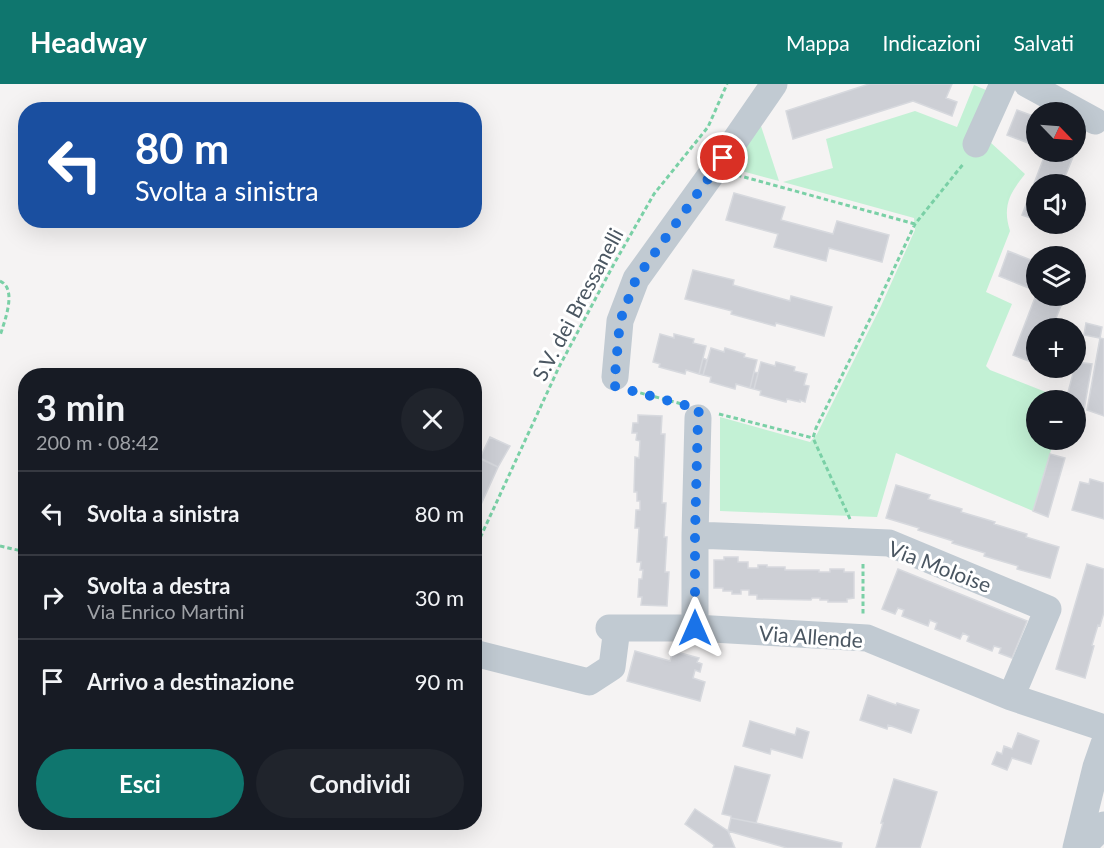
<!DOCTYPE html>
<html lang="it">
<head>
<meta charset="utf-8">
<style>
	body { margin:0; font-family:Lato,sans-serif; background:#20242c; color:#f1f3f6; height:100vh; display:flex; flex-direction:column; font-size:22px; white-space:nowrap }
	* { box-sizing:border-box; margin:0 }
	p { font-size:20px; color:#9ea1a6 }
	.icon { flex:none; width:33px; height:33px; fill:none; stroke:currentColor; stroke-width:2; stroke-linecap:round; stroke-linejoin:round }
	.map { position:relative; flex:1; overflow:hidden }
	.side { position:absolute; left:18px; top:284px; width:464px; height:462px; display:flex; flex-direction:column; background:#171b24; border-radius:24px; box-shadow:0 6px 24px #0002 }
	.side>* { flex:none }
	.banner { position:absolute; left:18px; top:18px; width:464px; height:126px; border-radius:24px; box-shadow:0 6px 24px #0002; background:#1a4fa0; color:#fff; overflow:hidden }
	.needle { width:39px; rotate:115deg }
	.buttons { position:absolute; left:1026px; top:18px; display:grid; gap:12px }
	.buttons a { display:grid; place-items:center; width:60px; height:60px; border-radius:50%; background:#171b24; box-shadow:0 6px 24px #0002; font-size:30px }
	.pin { position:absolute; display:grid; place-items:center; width:51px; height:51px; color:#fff; margin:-26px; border:3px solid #fff; border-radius:50%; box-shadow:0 2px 6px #0007 }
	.me { position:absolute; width:66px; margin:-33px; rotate:0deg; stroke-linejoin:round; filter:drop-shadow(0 0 4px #0008) }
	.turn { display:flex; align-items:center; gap:21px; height:126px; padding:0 18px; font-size:27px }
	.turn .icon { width:78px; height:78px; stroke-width:2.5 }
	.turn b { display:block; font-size:42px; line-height:51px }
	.round { display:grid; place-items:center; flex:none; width:63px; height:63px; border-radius:32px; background:#20242c }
	.head { display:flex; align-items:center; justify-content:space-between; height:102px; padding:0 18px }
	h1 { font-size:36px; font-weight:700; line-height:45px }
	.action { display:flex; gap:12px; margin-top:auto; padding:12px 18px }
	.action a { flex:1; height:69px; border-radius:36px; background:#0f766e; color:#fff; font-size:24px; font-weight:700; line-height:69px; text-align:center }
	.action a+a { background:#20242c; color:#f1f3f6 }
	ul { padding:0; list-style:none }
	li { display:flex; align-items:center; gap:18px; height:84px; padding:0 18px; border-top:2px solid #363941 }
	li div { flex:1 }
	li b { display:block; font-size:22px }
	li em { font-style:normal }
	header { display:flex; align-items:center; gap:36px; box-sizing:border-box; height:84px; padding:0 30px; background:#0f766e; color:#fff }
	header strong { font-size:28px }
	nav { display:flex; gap:33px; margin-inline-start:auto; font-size:21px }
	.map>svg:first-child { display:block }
</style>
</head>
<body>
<header>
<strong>Headway</strong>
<nav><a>Mappa</a><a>Indicazioni</a><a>Salvati</a></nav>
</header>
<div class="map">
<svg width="1104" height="764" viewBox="0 0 1104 764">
	<rect width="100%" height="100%" fill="#f5f3f3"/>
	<!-- green -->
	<path fill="#c3f1d5" d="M974 1 986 6 990 58 1025 90C1010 109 1002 122 1010 147L986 208 1012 220 986 282 990 286 1066 316H1036V356H1054L1033 427 896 369 877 433 720 427V333L810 358 817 350 881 222 915 146 914 134 783 98 833 84 826 55 915 27 957 43Z
		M760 39 779 97 734 85Z"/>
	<!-- building -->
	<path fill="#cdcfd5" stroke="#d7d9de" stroke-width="1.5" d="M869 0H952L946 14 957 18 952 32 913 17 793 55 786 27Z
		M1017 26 1036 33V62L1007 51Z
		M1046 68H1075L1062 100H1036V136L1022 131Z
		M734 109 785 123 781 136 833 150 837 137 889 151 882 178 829 164 826 177 774 163 778 150 726 136Z
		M1008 167 1036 178V207L999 192Z
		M693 186 734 196 733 201 790 217 791 212 832 223 824 252 776 239 775 242 731 230 732 227 685 215Z
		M1036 211 1065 212 1052 244H1036V280L1013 271Z
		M1086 239 1102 243 1100 254 1084 251Z
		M660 250 674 254V250L694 255 693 259 706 262 699 290 686 286 685 290 659 283 660 280 653 278Z
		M1100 254 1104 255V332L1087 326Z
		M711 264 724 268 725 264 745 270 744 273 757 276 750 304 736 300 735 305 710 298 711 293 703 291Z
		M703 274 707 276 703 291 699 290Z
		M761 278 775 282 776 278 795 283 794 287 807 290 804 301 809 302 805 318 800 316V318L787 315 786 318 760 311 761 307 754 305Z
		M1076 278 1092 280 1084 326 1076 323V316H1066Z
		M754 288 758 289 754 305 750 304Z
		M638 331 662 332 661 350H665L662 419H666L664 453H667L665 488H669L667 522 641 521 642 513H638L639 495H642L643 486H640L641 478H637L639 444H635L636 426H640V417H637V408H634L635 373 639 374 640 357 636 356 637 349H632L633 339H638Z
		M490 353 510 362 498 383 480 374Z
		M1050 370 1065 374 1048 433 1033 427Z
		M474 372 498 383 474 436Z
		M1090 395 1104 399V435L1072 426 1080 398 1089 400Z
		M896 401 930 411 928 415 962 425 961 428 995 438 994 440 1027 450 1026 453 1059 463 1050 494 1017 485 1018 482 984 472 985 469 952 459 953 457 918 446 919 444 886 434Z
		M724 473H738V478H748V484H758V481H767V483H785V486H819V488H830V485H844V488H854V514L847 515V518H828V516H820V514H812L811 516 757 515V511H749V506H741V510H732V507H723V504H714V476H724Z
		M1087 480 1104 485V528L1100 542 1098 541 1092 561 1094 562 1085 594 1056 585Z
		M898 485 1027 537 1012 574 999 569 1001 564 994 562 992 567 967 557 969 552 963 549 960 555 935 545 937 539 930 536 928 542 902 532 904 526 898 524 895 530 882 525Z
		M635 567 670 577 673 567 699 574 697 578 702 580 700 588 695 586 693 594 705 598 700 617 627 597Z
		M868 611 896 621 897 619 919 626 911 649 888 641 887 645 860 636Z
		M750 637 795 651 797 644 809 648 802 674 771 665 770 670 743 662Z
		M1018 649 1039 657 1031 680 1012 674 1007 686 992 680 997 668 1002 670 1004 662 1012 665Z
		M735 682 770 691 756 739 731 734V732L722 730Z
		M894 695 937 708 920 764H876L883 739H881Z
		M695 725 728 747 735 764H713L714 761 685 740Z
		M731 734 756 739 842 759 841 764H787L728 747Z"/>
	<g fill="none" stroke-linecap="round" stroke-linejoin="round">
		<!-- path -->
		<path stroke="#7ad0a6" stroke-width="3" stroke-dasharray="4.5 3" stroke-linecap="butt" d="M737 91 915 140
			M0 197C18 205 4 238 0 252
			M633 307 682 320
			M719 330 813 354
			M850 435 813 354 816 344 873 229 915 140 964 79
			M0 462 26 468
			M474 467 559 283 615 178 654 110 708 43 727 0
			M863 480V531"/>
		<!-- minor -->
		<path stroke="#c1cad2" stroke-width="27" d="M1027 0 1095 37
			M976 60 1003 0
			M615 293 620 237 636 195 723 74 774 0
			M695 451 889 459 1048 525 1011 613
			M609 544H695L867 554 1011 613 1104 644
			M695 544V451L698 334
			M474 569 589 598 612 583 617 544
			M1076 764 1096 683 1104 660
			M1081 764 1104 741"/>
	</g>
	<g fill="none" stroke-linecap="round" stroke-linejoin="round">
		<!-- route -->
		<path stroke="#1a73e8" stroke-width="10" stroke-dasharray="0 18" d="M695 544V451L698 334 699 325 614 302 620 237 636 195 723 74"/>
	</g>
	<g text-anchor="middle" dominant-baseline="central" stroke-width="6" stroke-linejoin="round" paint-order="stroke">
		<!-- street labels -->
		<g font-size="21" fill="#4a5661" stroke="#fff">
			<text transform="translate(577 220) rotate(-62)">S.V. dei Bressanelli</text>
			<text transform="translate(940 482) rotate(21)">Via Moloise</text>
			<text transform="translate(811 552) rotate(4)">Via Allende</text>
		</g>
	</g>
</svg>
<div class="buttons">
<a><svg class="needle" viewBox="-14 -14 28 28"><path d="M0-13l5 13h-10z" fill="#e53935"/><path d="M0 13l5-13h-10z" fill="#9ea1a6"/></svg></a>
<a><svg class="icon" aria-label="sound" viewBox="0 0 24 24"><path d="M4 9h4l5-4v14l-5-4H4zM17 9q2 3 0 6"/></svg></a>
<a><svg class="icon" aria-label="layers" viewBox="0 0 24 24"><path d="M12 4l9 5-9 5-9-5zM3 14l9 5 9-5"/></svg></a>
<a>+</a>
<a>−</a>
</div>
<div class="pin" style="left:723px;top:74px;background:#d93025"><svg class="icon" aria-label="arrive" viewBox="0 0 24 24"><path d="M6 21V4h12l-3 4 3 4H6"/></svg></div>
<svg class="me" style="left:695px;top:544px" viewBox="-20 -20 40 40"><path d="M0-17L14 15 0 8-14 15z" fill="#1a73e8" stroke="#fff" stroke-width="4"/></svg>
<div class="banner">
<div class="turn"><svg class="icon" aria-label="left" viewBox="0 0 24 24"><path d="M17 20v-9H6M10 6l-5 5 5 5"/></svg><div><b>80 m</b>Svolta a sinistra</div></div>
</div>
<section class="side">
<div class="head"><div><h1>3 min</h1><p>200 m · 08:42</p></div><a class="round"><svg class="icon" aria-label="close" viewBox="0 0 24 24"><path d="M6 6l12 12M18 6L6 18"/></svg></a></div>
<ul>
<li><svg class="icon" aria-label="left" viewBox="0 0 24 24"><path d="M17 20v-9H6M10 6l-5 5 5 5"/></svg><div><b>Svolta a sinistra</b></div><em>80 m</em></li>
<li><svg class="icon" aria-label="right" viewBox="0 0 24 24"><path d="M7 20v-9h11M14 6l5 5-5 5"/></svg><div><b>Svolta a destra</b><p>Via Enrico Martini</p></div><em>30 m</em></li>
<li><svg class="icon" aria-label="arrive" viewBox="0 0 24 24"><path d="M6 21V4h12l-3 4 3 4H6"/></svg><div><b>Arrivo a destinazione</b></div><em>90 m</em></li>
</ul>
<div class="action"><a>Esci</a><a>Condividi</a></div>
</section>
</div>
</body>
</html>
